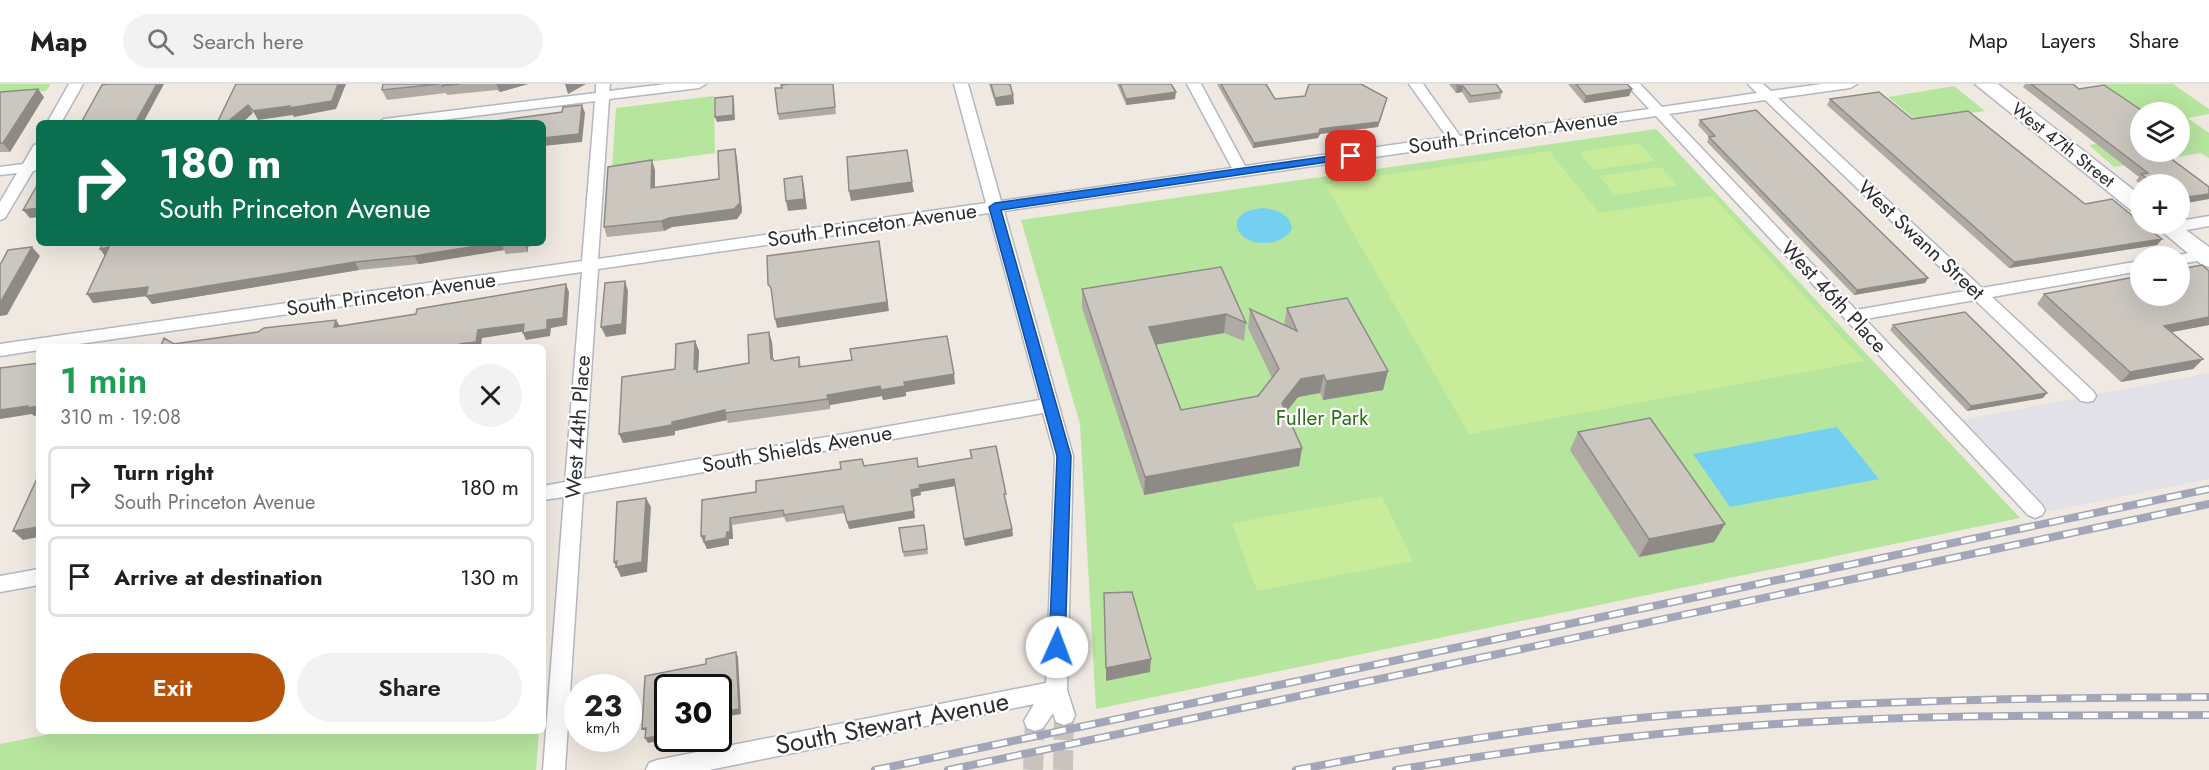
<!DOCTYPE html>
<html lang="en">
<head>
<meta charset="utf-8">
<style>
	body { margin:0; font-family:Jost,sans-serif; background:#f2f2f2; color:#202124; height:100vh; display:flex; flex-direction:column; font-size:22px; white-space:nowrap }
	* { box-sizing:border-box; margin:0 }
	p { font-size:20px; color:#757577 }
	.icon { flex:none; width:33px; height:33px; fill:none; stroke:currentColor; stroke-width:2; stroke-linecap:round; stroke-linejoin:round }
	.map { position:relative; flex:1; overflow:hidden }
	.sheet { position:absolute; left:36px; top:260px; width:510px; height:390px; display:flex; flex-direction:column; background:#fff; border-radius:9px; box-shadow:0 6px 24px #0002 }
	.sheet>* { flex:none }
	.hud { position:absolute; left:36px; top:36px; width:510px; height:126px; border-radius:9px; box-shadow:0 6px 24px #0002; background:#0b6e4f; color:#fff; overflow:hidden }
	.controls { position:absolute; left:2130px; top:18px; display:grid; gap:12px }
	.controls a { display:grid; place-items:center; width:60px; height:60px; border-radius:50%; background:#fff; box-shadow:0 6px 24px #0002; font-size:30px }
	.speed { position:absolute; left:564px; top:590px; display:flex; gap:12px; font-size:30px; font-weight:700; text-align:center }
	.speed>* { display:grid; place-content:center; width:78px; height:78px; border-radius:50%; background:#fff; box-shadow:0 6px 24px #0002; line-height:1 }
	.speed small { font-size:15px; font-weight:400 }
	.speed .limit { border:3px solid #111; border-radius:9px; background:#fff; color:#111 }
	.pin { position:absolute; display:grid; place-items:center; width:51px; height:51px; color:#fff; margin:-26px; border-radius:12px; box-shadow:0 3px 9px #0006 }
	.me { position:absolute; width:66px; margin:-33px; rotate:2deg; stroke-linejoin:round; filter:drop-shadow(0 0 4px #0008) }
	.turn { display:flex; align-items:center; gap:21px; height:126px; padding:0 24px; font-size:27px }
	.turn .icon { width:78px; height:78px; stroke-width:2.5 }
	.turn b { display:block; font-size:42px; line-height:51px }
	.round { display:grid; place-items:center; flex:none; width:63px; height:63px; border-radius:32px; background:#f2f2f2 }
	.headline { display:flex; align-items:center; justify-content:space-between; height:102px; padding:0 24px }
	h1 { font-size:36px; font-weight:600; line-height:45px; color:#1e9e55 }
	.primary-button { display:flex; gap:12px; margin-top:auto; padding:12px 24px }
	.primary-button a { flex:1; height:69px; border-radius:36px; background:#b45309; color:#fff; font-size:24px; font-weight:600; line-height:69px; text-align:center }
	.primary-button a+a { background:#f2f2f2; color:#202124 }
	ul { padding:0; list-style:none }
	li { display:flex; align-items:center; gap:18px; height:81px; margin:0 12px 9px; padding:0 12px; border:3px solid #e0e0e0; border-radius:9px }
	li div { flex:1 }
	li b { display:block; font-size:22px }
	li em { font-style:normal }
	header { display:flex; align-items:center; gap:36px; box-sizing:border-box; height:84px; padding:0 30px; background:#fff; border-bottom:2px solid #e0e0e0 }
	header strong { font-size:28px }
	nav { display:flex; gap:33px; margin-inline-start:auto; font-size:21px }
	.search { width:420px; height:54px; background:#f2f2f2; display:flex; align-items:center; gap:15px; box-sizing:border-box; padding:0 21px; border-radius:33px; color:#757577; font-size:22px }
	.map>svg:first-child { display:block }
</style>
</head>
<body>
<header>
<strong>Map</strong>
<div class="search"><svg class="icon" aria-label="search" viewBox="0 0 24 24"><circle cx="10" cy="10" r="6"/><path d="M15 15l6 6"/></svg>Search here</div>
<nav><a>Map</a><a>Layers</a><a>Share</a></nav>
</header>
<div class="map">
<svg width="2209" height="686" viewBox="0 0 2209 686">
	<rect width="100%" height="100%" fill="#efe9e1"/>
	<!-- industrial -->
	<path fill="#e3e1e8" d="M2209 289V395L2050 427 1962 336Z"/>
	<!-- green -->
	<path fill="#b6e59e" d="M0 0H51L46 7 0 12Z
		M2104 0H2173L2209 25V30L2188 34 2209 49V74L2201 69 2114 83 2089 61 2140 52V68H2180V28H2144Z
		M1954 2 1985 27 1917 37 1888 13Z
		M714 12 715 69 612 83 616 24Z
		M1656 45 2020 434 1096 625 1080 340 1021 136Z
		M70 646H539V647L536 686H0V660Z"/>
	<!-- pitch -->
	<path fill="#c9ec9a" d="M1639 59 1655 77 1594 86 1579 68Z
		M1549 67 1599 129 1712 112 1864 277 1469 350 1325 100Z
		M1661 83 1677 101 1615 111 1599 92Z
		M1382 412 1413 477 1257 507 1232 439Z"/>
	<!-- water -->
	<path fill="#75cff0" d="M1264 124C1277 126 1289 130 1292 144 1282 167 1233 163 1237 136 1244 126 1252 125 1264 124Z
		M1837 343 1879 395 1730 423 1693 370Z"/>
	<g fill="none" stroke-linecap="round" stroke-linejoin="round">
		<!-- minor-tunnel -->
		<path stroke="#c8c4bd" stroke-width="20" stroke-dasharray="20 10" stroke-linecap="butt" d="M1033 686 1035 637
			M1063 686 1064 631"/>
		<!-- minor casing -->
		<g stroke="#b4b7c1" stroke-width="3">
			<path id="minor" d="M69 0H83L61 39H47Z
				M596 0H610L609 7 666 0H706L699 4 609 15 598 175 986 119 954 0H968L1001 117 1232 84 1187 0H1201L1245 82 1447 53 1409 0H1423L1460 52 1649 25 1626 0H1640L1662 23 1757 9 1748 0H1763L1771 7 1822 0H1857L1850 4 1778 14 1982 204 2140 177V187L1992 213 2093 307 2096 312 2093 317 2087 318 2081 317 1975 216 1865 235 2042 421 2045 426 2042 431 2035 434 2028 431 1656 32 1004 127 1073 372 1067 606 1075 631 1072 638 1064 641 1056 638 1053 629 1043 644 1035 647 1027 644 1024 637 1034 620 709 686H646L649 679 657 676 1046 599 1055 372 1043 329 583 409 565 686H543L564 413 543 416V402L565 398 582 188 65 262H39V266L0 272V260L582 177 595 17 418 39H377L384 35 596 9ZM1765 16 1965 207 1856 226 1669 30ZM989 129 1040 316 584 395 598 185Z
				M39 60V86L33 87 5 134 0 136V118L17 89 0 91V83L23 80 34 61Z
				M2209 132V142L2169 149 2161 144 2168 140H2180V137Z
				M2204 166 2209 167V175L2180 180V172H2174Z
				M39 485V501L0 508V492Z"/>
		</g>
		<!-- secondary casing -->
		<g stroke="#b4b7c1" stroke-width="3">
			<path id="secondary" d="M1975 0H1998L2140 111V129L2132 127Z
				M2153 140H2178L2209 163V183L2201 180Z"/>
		</g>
		<!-- minor -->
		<use href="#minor" fill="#fff" fill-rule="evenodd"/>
		<!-- secondary -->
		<use href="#secondary" fill="#fff" fill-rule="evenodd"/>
		<!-- rail casing -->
		<g stroke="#a3a6b8" stroke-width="8">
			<path id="rail" d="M875 686 2209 405
				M948 686 2209 420
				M1296 686C1409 664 1523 645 1638 634 1828 617 2018 614 2209 613
				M1396 686C1527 664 1659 647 1792 639 1931 630 2070 632 2209 631"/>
		</g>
		<!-- rail -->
		<use href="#rail" stroke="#fff" stroke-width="5" stroke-dasharray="15" stroke-linecap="butt"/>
	</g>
	<!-- wall -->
	<path fill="#afaba4" d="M383 0H528L500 8 497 6 447 11 446 9 387 16 382 6Z
		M833 0 836 30 779 36 778 30Z
		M989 0H1010L1013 11 1014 20 996 22Z
		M1117 0H1171L1175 15 1126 21Z
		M1217 0H1266L1275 15 1387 14 1378 43 1320 50 1318 54 1253 64Z
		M1449 0H1496L1502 8 1500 15 1469 19 1462 8 1456 9Z
		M1568 0H1627L1632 5 1629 12 1584 19Z
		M2025 0H2073L2079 5 2140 28V47L2135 48 2209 103V115L2180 120V100H2141L2136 97 2139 93 2023 3Z
		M0 8 44 13 10 68H0Z
		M1830 15 2085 120 2162 155 2157 161 2009 184 1827 21Z
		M1700 36 1928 194 1925 199 1854 211 1707 58 1709 53 1698 41Z
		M735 65 737 75 742 128 737 135 672 143 664 147 607 153 604 143 655 86V104L719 95Z
		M103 159H532V162L528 163V168L506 170 504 166 419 180 359 186 152 220 146 212 93 219 105 172 100 165Z
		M1221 183 1246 239 1244 257 1224 249 1156 260 1181 326 1258 312 1272 294 1248 244 1250 225 1284 241 1287 224 1388 287 1383 306 1323 316 1320 309 1298 313 1286 328 1302 364 1299 382 1144 411 1082 224V205Z
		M2209 187V241L2172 248 2203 275 2193 285 2121 298 2037 220 2044 210Z
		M1893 241 2043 314 1967 327 1890 246Z
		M695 257 699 267 698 287 749 279 772 258 773 275 774 277 799 273 801 283 955 300 906 308V312L883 316 882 312 830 321V325L728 339 727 336 675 347V351L623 359Z
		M1578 348 1725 440 1714 458 1639 473 1570 366Z
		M970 366 1007 417H1005L1012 445 1013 452 965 462 955 402 920 408 921 411 912 413 915 434 849 445 845 429 786 438 784 433 732 441 733 455H729V461L707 465 701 452 756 408 864 382 918 383 971 374Z
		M924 441 928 470 904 473 899 444Z"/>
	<!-- shaded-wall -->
	<path fill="#8e8b86" d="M157 0H164L143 39H135Z
		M338 0H346L336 25 294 33 293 31 258 36 253 27Z
		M496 0H528L500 8Z
		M565 0H586L568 10Z
		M1457 2H1463L1462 8 1456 9Z
		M38 5 44 13 10 68 3 59Z
		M1632 5 1629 12 1584 19 1586 12Z
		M1176 8 1175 15 1126 21V15Z
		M1013 11 1014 20 996 22 995 14Z
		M733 12 734 17 735 36 717 38 715 33Z
		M1387 14 1378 43 1320 50 1318 54 1253 64 1254 59 1320 45Z
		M248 21 253 29 242 39H226Z
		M582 21 585 29 582 58 543 62V54Z
		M2140 42V47L2135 48 2132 43Z
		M735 65 737 75 742 128 737 135 672 143 664 147 661 137 669 134 734 125Z
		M652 76 655 86V114L651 104Z
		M802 92 804 102 807 125 788 127 786 117Z
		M912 98 914 108 851 117 849 107Z
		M2209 110V115L2180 120V114Z
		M39 124V133L30 134 23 126Z
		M2162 155 2157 161 2009 184 2014 178Z
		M879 157 889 227 777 244 775 235Z
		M495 159H504L502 162 504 166 419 180 414 172Z
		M524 159H527L528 163V168Z
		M32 163 40 172 7 231 0 232V219Z
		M109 163 106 173 100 165Z
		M355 178 359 186 152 220 146 212 93 219 87 210Z
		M1928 194 1925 199 1854 211 1857 206Z
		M625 197 628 207 626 250 606 253 601 243Z
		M566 200 569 208 567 241 551 244 550 252 526 256 523 249 547 236Z
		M1226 230 1224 249 1149 262V243Z
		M2209 233V241L2156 251 2164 242Z
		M336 236 341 244 334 243Z
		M524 240 527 247 482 254 481 262H460V260L478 246Z
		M769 248 772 258 774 285 771 275Z
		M695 257 699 267 698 287 701 294 694 285Z
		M2203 275 2193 285 2121 298 2130 288Z
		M1388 287 1383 306 1323 316 1326 297Z
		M954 290 955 300 906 308 904 298Z
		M1324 291 1320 309 1298 313 1279 337 1282 319 1301 295Z
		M880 302H905L906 312 883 316 882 312 830 321V325L827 311Z
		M2047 309 2043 314 1967 327 1971 322Z
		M28 322H39V331L34 332 32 330 0 335V326Z
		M725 326 727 336 675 347V351L623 359 619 350Z
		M1302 364 1299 382 1144 411 1145 393Z
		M954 395 955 402 920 408 919 401Z
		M920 404 921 411 912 413 915 434 849 445 847 438 911 406Z
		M646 414 651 423 647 488 621 493 614 478 617 477Z
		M730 434 732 441 733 455H729V461L707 465 701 452 727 448Z
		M1725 440 1714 458 1639 473 1649 455Z
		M39 443V453L23 456 13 447Z
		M1012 445 1013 452 965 462 964 455Z
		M736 568 738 573 741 630 718 634V629Z
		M1151 575 1150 588 1106 597V584Z
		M668 651V654H676L648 659 645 654Z"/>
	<!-- building -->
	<path fill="#cbc7bf" stroke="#8e8b86" stroke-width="1.5" d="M107 0H157L135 39H81L102 1Z
		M236 0H338L332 17 289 24 290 22 253 27 248 21 226 39H217Z
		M383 0H439L382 6Z
		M443 0H459L442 2Z
		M790 0H833L835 23 778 30 775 4H782L781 1Z
		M991 0H1010L1013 11 995 14Z
		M1120 0H1171L1176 8 1126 15Z
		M1221 0H1266L1275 15 1305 12 1309 0H1361L1387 14 1379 38 1320 45 1319 49 1254 59Z
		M1456 0H1496L1502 8 1471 12 1463 2H1457Z
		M1576 0H1627L1632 5 1586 12Z
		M2031 0H2073L2079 5 2104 1 2144 28H2140V42L2132 43 2136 46 2134 47 2140 52V68H2162L2209 103V110L2180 114V100H2154L2141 90 2148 89Z
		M38 5 3 59H0V8Z
		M1879 8 1912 35 1968 27 2085 120 2112 115 2140 138V140H2142L2162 155 2014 178 1830 15Z
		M733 12V31L715 33V14Z
		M582 21 579 50 543 54V39H480L562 28 563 23Z
		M1756 26 1928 194 1857 206 1709 53 1715 52 1700 36Z
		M735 65 740 119 734 125 669 134 661 137 604 143 608 83 652 76 651 104 719 95 718 67Z
		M907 66 912 98 849 107 847 73Z
		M802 92 804 115 786 117 784 95Z
		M39 98V124L23 126Z
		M879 157 887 218 775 235 771 204 768 200 767 172Z
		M103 159H495L414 172 355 178 146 212 148 203 87 210 109 163 100 165Z
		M503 159H524L502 162Z
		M32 163 0 219V181L8 166Z
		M2202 181 2209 187V233L2164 242 2203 275 2130 288 2044 210 2140 192V212H2180V185Z
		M1221 183 1246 239 1226 230 1149 243 1181 326 1258 312 1279 285 1250 225 1297 247 1287 224 1347 214 1388 287 1326 297 1324 291 1301 295 1282 319 1302 364 1145 393 1082 205Z
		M625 197 622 240 601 243 605 199Z
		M566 200 563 234 547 236V245L523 249 524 240 478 246 476 258 460 260V262H149L161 261 164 254 174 260 258 248 264 244 336 236 334 243 416 230 417 225Z
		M1965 228 2047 309 1971 322 1893 241Z
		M769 248 771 275H773L774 277 799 273V283L852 276 850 265 947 252 954 290 904 298 905 302 881 306 880 302 827 311 828 315 725 329V326L672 338V341L619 350 622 293 675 285 676 260 695 257 694 285H697V288L749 279 748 251Z
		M39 279V322L27 324 28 322 0 326V284Z
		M1650 334 1725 440 1649 455 1578 348Z
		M996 362 1006 410H1004L1012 445 964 455 954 395 919 401 920 404 911 406 914 427 847 438 843 422 784 431 783 426 730 434V448H727L726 454 704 458 705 452H701L702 416 756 408V397L841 385 840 378 862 375 864 382 917 374 918 383 972 374 970 366Z
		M39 390V443L13 447Z
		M646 414 642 478 616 483 617 477 614 478 617 418Z
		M924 441 927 465 903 468 899 444Z
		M1132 508 1151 575 1106 584 1104 509Z
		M736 568 739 625 718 629V603H668V651L645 654 646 644 642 645 645 592 706 580V575Z"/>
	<!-- route -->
	<path fill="#1a73e8" stroke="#114b97" stroke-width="1.5" d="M1351 69 1354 70V74L1001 126 1071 372 1065 563 1063 567 1057 569 1052 567 1049 563 1057 372 989 123 995 119Z"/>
	<g text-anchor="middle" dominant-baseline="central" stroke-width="4.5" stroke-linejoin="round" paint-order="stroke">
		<!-- far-street labels -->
		<g font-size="18" fill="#2e2e2e" stroke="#fff">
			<text transform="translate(2063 61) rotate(38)">West 47th Street</text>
		</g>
		<!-- street labels -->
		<g font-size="21" fill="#2e2e2e" stroke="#fff">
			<text transform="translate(1513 48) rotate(-8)">South Princeton Avenue</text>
			<text transform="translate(872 141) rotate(-8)">South Princeton Avenue</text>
			<text transform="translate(1921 156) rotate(43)">West Swann Street</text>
			<text transform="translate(391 210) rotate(-8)">South Princeton Avenue</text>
			<text transform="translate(1834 213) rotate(47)">West 46th Place</text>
			<text transform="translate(578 343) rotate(-86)">West 44th Place</text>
			<text transform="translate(797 365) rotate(-10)">South Shields Avenue</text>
		</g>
		<!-- park labels -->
		<g font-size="21" fill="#2c6e1b" stroke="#fff">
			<text x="1322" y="334">Fuller Park</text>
		</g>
		<!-- near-street labels -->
		<g font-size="26" fill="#2e2e2e" stroke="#fff">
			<text transform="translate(892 639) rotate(-11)">South Stewart Avenue</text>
		</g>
	</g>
</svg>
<div class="controls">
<a><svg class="icon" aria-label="layers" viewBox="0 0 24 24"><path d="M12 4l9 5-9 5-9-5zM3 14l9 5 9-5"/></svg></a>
<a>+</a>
<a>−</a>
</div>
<div class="speed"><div>23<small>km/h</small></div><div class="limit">30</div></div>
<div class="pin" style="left:1351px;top:72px;background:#d93025"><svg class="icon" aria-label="arrive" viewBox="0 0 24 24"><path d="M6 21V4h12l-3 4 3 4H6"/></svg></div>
<svg class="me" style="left:1057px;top:563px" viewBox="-20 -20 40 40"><circle r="19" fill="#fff"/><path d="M0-13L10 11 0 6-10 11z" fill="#1a73e8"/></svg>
<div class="hud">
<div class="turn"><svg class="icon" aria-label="right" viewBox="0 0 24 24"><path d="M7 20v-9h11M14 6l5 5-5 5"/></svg><div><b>180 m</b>South Princeton Avenue</div></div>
</div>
<section class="sheet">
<div class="headline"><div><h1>1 min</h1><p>310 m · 19:08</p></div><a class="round"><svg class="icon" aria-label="close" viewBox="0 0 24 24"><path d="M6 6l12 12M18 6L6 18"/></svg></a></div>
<ul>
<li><svg class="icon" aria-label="right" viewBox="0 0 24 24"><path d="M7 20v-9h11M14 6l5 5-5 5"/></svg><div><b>Turn right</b><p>South Princeton Avenue</p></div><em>180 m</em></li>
<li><svg class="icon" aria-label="arrive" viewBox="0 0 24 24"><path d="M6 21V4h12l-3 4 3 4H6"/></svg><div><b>Arrive at destination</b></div><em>130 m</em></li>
</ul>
<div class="primary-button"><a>Exit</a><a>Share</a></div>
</section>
</div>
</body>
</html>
